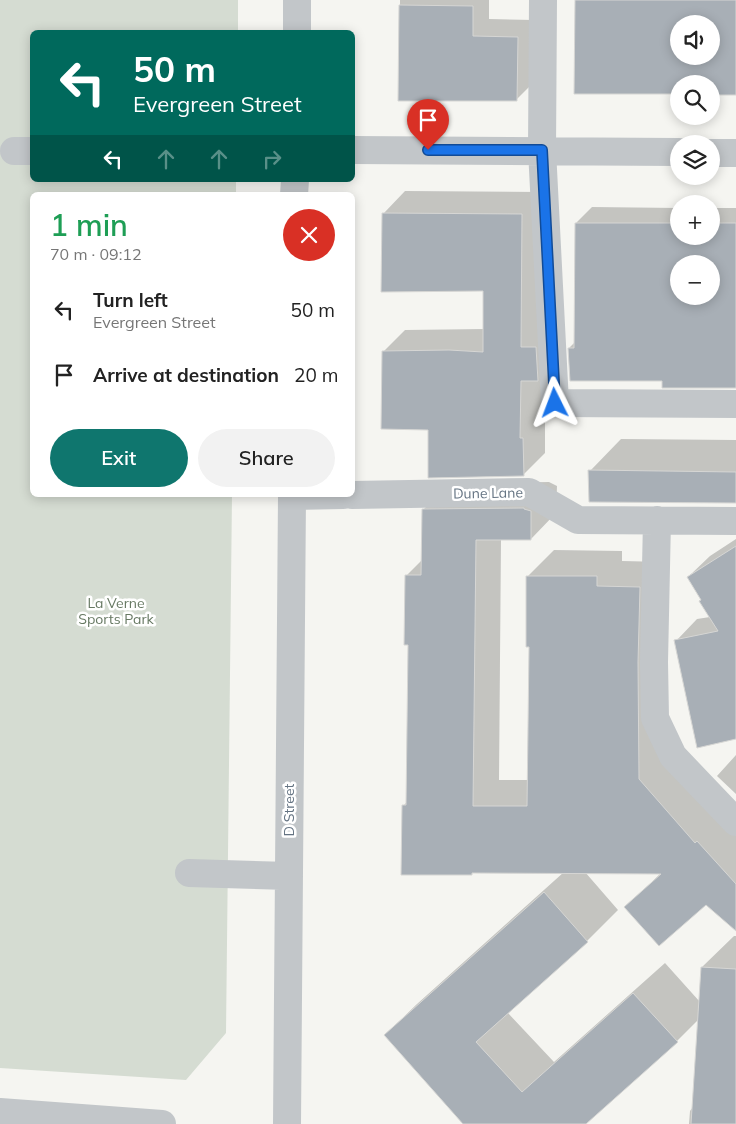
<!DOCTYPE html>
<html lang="en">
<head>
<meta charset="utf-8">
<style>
	body { margin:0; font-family:Mulish,sans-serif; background:#f2f2f2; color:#222; height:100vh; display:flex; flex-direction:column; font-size:19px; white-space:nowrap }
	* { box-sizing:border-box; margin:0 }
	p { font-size:16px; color:#767676 }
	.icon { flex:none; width:28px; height:28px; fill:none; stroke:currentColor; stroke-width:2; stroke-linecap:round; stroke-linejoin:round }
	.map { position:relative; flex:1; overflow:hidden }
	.side { position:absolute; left:30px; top:192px; width:325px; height:305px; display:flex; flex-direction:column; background:#fff; border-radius:8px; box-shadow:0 2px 12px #0003 }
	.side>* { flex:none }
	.hud { position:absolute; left:30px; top:30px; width:325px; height:152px; border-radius:8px; box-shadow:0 2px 12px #0003; background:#00695c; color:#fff; overflow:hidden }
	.buttons { position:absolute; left:670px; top:15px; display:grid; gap:10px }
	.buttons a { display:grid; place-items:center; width:50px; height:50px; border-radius:50%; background:#fff; box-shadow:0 2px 12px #0003; font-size:25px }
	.pin { position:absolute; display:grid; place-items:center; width:42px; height:42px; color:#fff; margin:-51px -21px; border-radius:50% 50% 50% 0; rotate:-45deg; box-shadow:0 0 5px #0007 }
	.pin .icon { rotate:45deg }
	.me { position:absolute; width:55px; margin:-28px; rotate:357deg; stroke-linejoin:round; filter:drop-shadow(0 0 4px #0008) }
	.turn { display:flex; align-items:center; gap:18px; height:105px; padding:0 20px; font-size:22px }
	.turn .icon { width:65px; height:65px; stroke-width:2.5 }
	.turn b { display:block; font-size:35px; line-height:42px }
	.lanes { display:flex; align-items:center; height:48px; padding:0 20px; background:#0003; justify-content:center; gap:25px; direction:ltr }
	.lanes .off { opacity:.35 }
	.round { display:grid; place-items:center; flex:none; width:52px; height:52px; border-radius:26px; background:#f2f2f2 }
	.head { display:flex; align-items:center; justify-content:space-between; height:85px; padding:0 20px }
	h1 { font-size:30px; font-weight:600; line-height:38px; color:#1e9e55 }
	.button { display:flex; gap:10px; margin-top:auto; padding:10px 20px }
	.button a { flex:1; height:58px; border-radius:30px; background:#0f766e; color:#fff; font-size:20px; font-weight:600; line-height:58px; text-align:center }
	.button a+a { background:#f2f2f2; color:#222 }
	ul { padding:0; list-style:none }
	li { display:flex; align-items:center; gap:15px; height:65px; padding:0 20px }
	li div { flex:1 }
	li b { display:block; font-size:19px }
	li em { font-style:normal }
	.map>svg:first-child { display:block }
</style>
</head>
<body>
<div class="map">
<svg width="736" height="1124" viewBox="0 0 736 1124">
	<rect width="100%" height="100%" fill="#f5f5f1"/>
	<!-- green -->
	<path fill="#d5dcd2" d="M0 0H238V32H32V180H236V195H32V495H232L226 1033 186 1080 0 1068Z"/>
	<!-- shadow -->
	<path fill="#0003" fill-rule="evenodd" d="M400 0H489V19L534 20V82L517 99H400Z
		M405 191 543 192 542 417H545V453L523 475 429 428 383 352 405 330 485 329V290L384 213Z
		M592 207 679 208V236H711V208H736V387L664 380 569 348 575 342 576 223ZM679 264H711V296H679Z
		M621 439 736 440V501L590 471Z
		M549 482 557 486 556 513 531 539H501L499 780H528L530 646 528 576 554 550 622 551V561L665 562V753L736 830V929L706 903 626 907 661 873 585 872 618 910 587 941 507 1012 554 1062 665 963 700 1002 702 967 734 936H736V1124H689L690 1111 693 1107 699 1019 677 1041 584 1124H465L385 1035 417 1004 564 872H474L471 874 403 806 407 802 409 644 406 576 423 559V510L449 484Z
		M736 539V738L676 641 697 619 710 617 702 599 688 577 710 556Z
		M736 755V794L717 776Z"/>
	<!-- building -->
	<path fill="#a8afb6" stroke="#d6d6d4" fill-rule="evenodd" d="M575 0H736V95H711V84H679V94H574ZM679 24H711V56H679Z
		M399 5 473 6V36L518 37 517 101H398Z
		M382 213 522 214 521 347H536L538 381H521L520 438H523L524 476 428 478V430L381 429 382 351 449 350 483 352V291L381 292Z
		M575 223H679V236H711V223H736V388H662V381H570L568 348H574ZM679 264H711V296H679Z
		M588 470 736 472V503L589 502Z
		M524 508V509L531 511V540H476L473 806H527L529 647H526V576H597V586L640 587 638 662 639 779 695 843 697 841 736 884V931L706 905 659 946 624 907 661 874 472 873V875H401L402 805H406L408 645H404L405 575H421L422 509Z
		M736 546V739L697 748 674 640 718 631 699 601 701 600 687 577Z
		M544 892 588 942 476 1042 522 1092 633 993 678 1042 586 1124H463L384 1035Z
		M701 967 736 969V1124H691Z"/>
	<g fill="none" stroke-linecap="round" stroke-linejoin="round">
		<!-- minor -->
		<path stroke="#c2c6c9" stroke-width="28" d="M543 0 542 150 555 403 736 404
			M297 32V0
			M352 150 679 152
			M14 151H32
			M711 153H736
			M294 195 295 180
			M352 495 529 492 578 520 736 521
			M292 496 343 495
			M657 520 654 662 655 718 673 756 736 822
			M189 873 289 876
			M0 1112 162 1124
			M287 1124 292 495"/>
	</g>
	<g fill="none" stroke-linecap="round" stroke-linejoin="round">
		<!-- route casing -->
		<g stroke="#114b97" stroke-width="12">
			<path id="route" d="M428 150H542L555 403"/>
		</g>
		<!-- route -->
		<use href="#route" stroke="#1a73e8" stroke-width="9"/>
	</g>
	<g text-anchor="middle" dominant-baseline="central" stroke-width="5" stroke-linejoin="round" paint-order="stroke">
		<!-- street labels -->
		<g font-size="14" fill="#647382" stroke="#fff">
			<text transform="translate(488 493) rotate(-1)">Dune Lane</text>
			<text transform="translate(289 810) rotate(-90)">D Street</text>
		</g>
		<!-- park labels -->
		<g font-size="14" fill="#677963" stroke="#fff">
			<text x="116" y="603">La Verne<tspan x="116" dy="16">Sports Park</tspan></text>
		</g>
	</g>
</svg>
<div class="buttons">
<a><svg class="icon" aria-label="sound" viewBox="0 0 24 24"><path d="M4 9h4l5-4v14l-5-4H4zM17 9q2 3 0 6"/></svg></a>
<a><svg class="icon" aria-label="search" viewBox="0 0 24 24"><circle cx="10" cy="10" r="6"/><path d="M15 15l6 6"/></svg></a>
<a><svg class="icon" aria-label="layers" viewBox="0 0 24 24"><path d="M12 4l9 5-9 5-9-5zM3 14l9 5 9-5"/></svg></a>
<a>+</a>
<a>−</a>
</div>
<div class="pin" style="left:428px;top:150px;background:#d93025"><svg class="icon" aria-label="arrive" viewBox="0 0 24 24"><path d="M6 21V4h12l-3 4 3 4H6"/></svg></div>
<svg class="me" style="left:555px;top:403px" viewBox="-20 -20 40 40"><path d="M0-17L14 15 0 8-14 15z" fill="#1a73e8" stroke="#fff" stroke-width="4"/></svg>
<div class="hud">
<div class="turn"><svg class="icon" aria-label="left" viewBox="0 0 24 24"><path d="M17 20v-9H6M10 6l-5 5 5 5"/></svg><div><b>50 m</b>Evergreen Street</div></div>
<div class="lanes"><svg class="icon" aria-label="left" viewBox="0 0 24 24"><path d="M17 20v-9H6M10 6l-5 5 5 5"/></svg><svg class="icon off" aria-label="ahead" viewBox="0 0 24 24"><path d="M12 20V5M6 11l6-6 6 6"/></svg><svg class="icon off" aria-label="ahead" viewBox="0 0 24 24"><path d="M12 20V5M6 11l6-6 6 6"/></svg><svg class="icon off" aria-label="right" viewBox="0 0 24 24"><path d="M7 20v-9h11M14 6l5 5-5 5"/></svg></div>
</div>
<section class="side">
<div class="head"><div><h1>1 min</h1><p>70 m · 09:12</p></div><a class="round" style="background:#d93025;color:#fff"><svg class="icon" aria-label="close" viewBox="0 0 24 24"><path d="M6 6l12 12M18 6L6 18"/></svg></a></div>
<ul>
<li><svg class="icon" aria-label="left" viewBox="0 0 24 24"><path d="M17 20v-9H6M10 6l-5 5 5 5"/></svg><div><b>Turn left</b><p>Evergreen Street</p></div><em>50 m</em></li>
<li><svg class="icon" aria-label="arrive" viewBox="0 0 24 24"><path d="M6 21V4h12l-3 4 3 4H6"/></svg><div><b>Arrive at destination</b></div><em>20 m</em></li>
</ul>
<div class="button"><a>Exit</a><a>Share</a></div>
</section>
</div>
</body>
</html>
